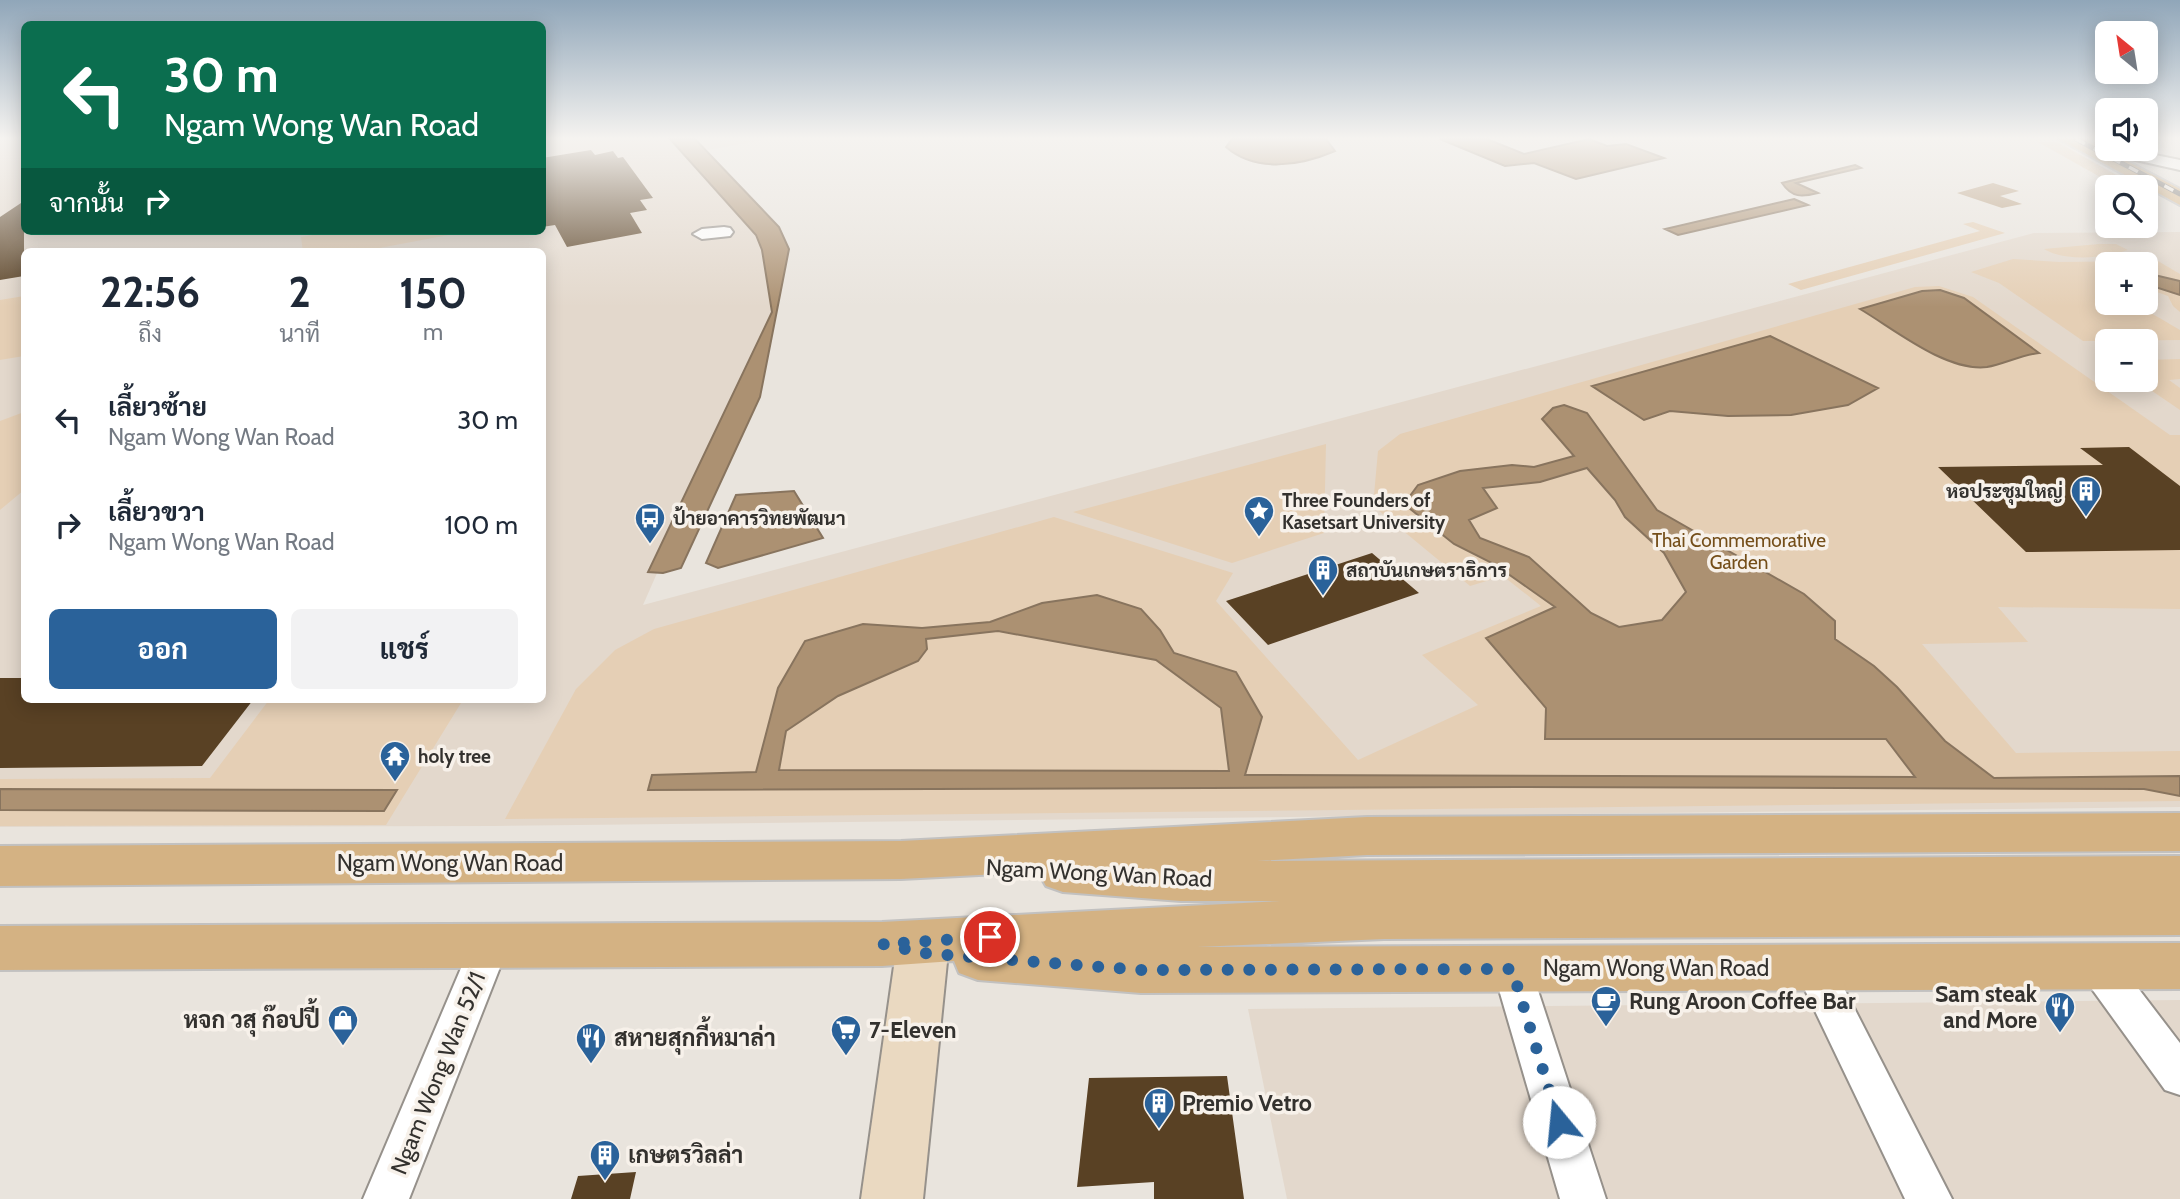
<!DOCTYPE html>
<html lang="th">
<head>
<meta charset="utf-8">
<style>
	body { margin:0; font-family:Cabin,Sarabun,sans-serif; background:#f2f2f3; color:#1f2937; height:100vh; display:flex; flex-direction:column; font-size:26px; white-space:nowrap }
	* { box-sizing:border-box; margin:0 }
	p { font-size:23px; color:#747a83 }
	.icon { flex:none; width:38px; height:38px; fill:none; stroke:currentColor; stroke-width:2; stroke-linecap:round; stroke-linejoin:round }
	.map { position:relative; flex:1; overflow:hidden }
	.panel { position:absolute; left:21px; top:248px; width:525px; height:455px; display:flex; flex-direction:column; background:#fff; border-radius:10px; box-shadow:0 4px 18px #0003 }
	.panel>* { flex:none }
	.top-card { position:absolute; left:21px; top:21px; width:525px; height:214px; border-radius:10px; box-shadow:0 4px 18px #0003; background:#0b6e4f; color:#fff; overflow:hidden }
	.needle { width:46px; rotate:330deg }
	.controls { position:absolute; left:2095px; top:21px; display:grid; gap:14px }
	.controls a { display:grid; place-items:center; width:63px; height:63px; border-radius:10px; background:#fff; box-shadow:0 4px 18px #0003; font-size:35px }
	.pin { position:absolute; display:grid; place-items:center; width:60px; height:60px; color:#fff; margin:-30px; border:4px solid #fff; border-radius:50%; box-shadow:0 2px 7px #0007 }
	.me { position:absolute; width:77px; margin:-38px; rotate:343deg; stroke-linejoin:round; filter:drop-shadow(0 0 5px #0008) }
	.turn { display:flex; align-items:center; gap:24px; height:147px; padding:0 28px; font-size:32px }
	.turn .icon { width:91px; height:91px; stroke-width:2.5 }
	.turn b { display:block; font-size:49px; line-height:60px }
	.then { display:flex; align-items:center; height:66px; padding:0 28px; background:#0003; gap:14px; font-size:26px }
	.eta { display:flex; justify-content:space-evenly; align-items:center; height:119px; text-align:center }
	.eta b { font-size:42px; font-weight:700; line-height:49px }
	.action { display:flex; gap:14px; margin-top:auto; padding:14px 28px }
	.action a { flex:1; height:80px; border-radius:10px; background:#2a629a; color:#fff; font-size:28px; font-weight:700; line-height:80px; text-align:center }
	.action a+a { background:#f2f2f3; color:#1f2937 }
	ul { padding:0; list-style:none }
	li { display:flex; align-items:center; gap:21px; height:105px; padding:0 28px }
	li div { flex:1 }
	li b { display:block; font-size:26px }
	li em { font-style:normal }
	.map>svg:first-child { display:block }
</style>
</head>
<body>
<div class="map">
<svg width="2180" height="1199" viewBox="0 0 2180 1199">
	<rect width="100%" height="100%" fill="#e9e4dd"/>
	<!-- built -->
	<path fill="#e3d8cc" fill-rule="evenodd" d="M0 139H24V231H542L543 139H769L685 154 756 235 762 250 772 312 643 605 2034 233 2180 232V807L494 826 0 827ZM24 252H542V700H24ZM2107 264H2146V303H2107ZM2107 341H2146V380H2107Z
		M2180 1000V1199H1287L1248 1009Z"/>
	<!-- green -->
	<path fill="#e5cfb5" d="M2038 142H2057L2138 187H2118Z
		M1973 222 2005 233 1801 290 1788 284 1980 231 1963 224Z
		M336 231H470L358 252H303L301 237Z
		M2099 244H2116L2128 250C2105 258 2064 262 2044 249Z
		M2013 259 2059 262 2158 261 2180 274V312L2173 306 2168 296 2146 288V264H2107V303C2140 303 2152 314 2180 330V340L2083 341 1999 283 1971 272Z
		M1939 286 1973 297 2170 435H2180V609L1998 607 2028 642 1922 644 2016 753 2180 751V801L505 819 576 689 615 650 654 629 1054 517 1233 573 1216 601 1358 760 1478 705 1422 655 1541 606 1503 576 1470 586 1373 506 1378 451 1400 434 1915 287Z
		M24 296V356L0 360V300Z
		M2180 359V379L2169 380 2180 388V410L2136 380H2146V360Z
		M24 412V490L0 510V421Z
		M1326 444 1324 533 1232 563 1073 512Z
		M269 700H460L461 703 386 825 0 826V779L210 778Z"/>
	<!-- forest -->
	<path fill="#b69b7b" d="M1993 183 2019 191 2000 196 2022 204 2002 208 1957 193Z"/>
	<!-- water -->
	<path fill="#ac9172" stroke="#88745e" stroke-width="2" fill-rule="evenodd" d="M670 139H695L779 227 789 249 760 397 681 568 663 573 648 572 772 312 762 250 756 235Z
		M1232 139H1326L1335 151C1300 166 1256 173 1226 147Z
		M1440 139H1487L1524 154 1589 139 1607 146 1626 144 1664 158 1576 179 1534 163 1505 166Z
		M1855 165 1861 168 1796 183 1818 193C1802 197 1792 198 1782 183Z
		M1794 199 1808 205 1678 235 1665 229Z
		M2146 273 2180 281V295L2146 284Z
		M1940 290 1964 298 2039 353C2021 355 2004 364 1987 367 1946 372 1894 329 1860 309L1922 291Z
		M1770 336 1878 388 1848 405 1791 415 1728 416 1670 411 1644 420 1592 386Z
		M1564 405 1587 413 1657 510 1804 594 1835 621V639L1874 666 1897 687 1945 741 1994 778 2180 776V796L2144 789 1520 787 648 790 652 775 756 772 778 688 805 641 863 624 922 628 990 622 1042 603 1097 595 1141 609 1160 630 1174 653 1236 672 1262 717 1245 775 1915 777 1886 739H1545L1546 708 1486 638 1555 607 1494 564 1454 544 1404 504 1418 485 1460 471 1512 465 1534 467 1574 456 1542 419 1553 408ZM1587 468 1615 500 1625 517 1664 553 1686 592 1662 620 1619 627 1591 613 1529 557 1480 538 1469 520 1497 508 1483 488 1540 482ZM998 631 1156 660 1221 708 1229 771 779 770 786 731 838 696 918 661 927 649 926 639Z
		M794 491 823 538 718 568 706 563 736 495Z
		M0 789 397 790 384 811 0 810Z"/>
	<!-- building -->
	<path fill="#594124" d="M591 150 595 155 613 151 618 158 623 157 653 198 640 200 647 210 630 213 642 233 567 247 555 225 542 227V158Z
		M24 201V276L0 280V217Z
		M2129 447 2180 486V550L2026 552 1938 467 2103 465 2080 448Z
		M1372 553 1419 593 1268 645 1226 601Z
		M0 678H24V700H253L202 766 0 768Z
		M1227 1076 1244 1199H1154V1182L1077 1187 1089 1078Z
		M636 1172 630 1199H571L578 1176Z"/>
	<g fill="none" stroke-linecap="round" stroke-linejoin="round">
		<!-- street casing -->
		<g stroke="#96918b" stroke-width="4">
			<path id="street" d="M2136 151 2180 160V170L2131 159V153Z
				M724 227 730 228 733 232 730 236 702 239 693 234 702 229Z
				M489 931 502 936 508 947 409 1199H363L470 947 476 936Z
				M2098 949 2112 954 2180 1043V1095L2165 1090 2084 978 2079 966 2084 954Z
				M1813 950 1827 955 1952 1199H1905L1794 967 1799 955Z
				M1512 952 1526 957 1531 969 1606 1199H1560L1493 969 1498 957Z"/>
		</g>
		<!-- secondary casing -->
		<g stroke="#96918b" stroke-width="4">
			<path id="secondary" d="M922 930 941 936 948 952 923 1199H861L896 952 903 936Z"/>
		</g>
		<!-- primary casing -->
		<g stroke="#c2c1c0" stroke-width="4">
			<path id="primary" d="M2059 139H2085L2180 189V205Z
				M2180 813V851L1367 855 1257 861 2180 856V935L1384 939 1197 947 2180 943V989L1141 993 978 980 959 973 954 961 882 966 0 970V926L882 922 1281 901H1181L1063 892 1046 886 1038 872 901 879 0 886V846L901 841 1367 817Z"/>
		</g>
		<!-- street -->
		<use href="#street" fill="#fff" fill-rule="evenodd"/>
		<!-- secondary -->
		<use href="#secondary" fill="#ead9c1" fill-rule="evenodd"/>
		<!-- primary -->
		<use href="#primary" fill="#d4b283" fill-rule="evenodd"/>
		<!-- rail casing -->
		<g stroke="#6f6c68" stroke-width="5">
			<path id="rail" d="M2076 139 2180 194"/>
		</g>
		<!-- rail -->
		<use href="#rail" stroke="#f7f1ea" stroke-width="3.5" stroke-dasharray="10" stroke-linecap="butt"/>
	</g>
	<!-- sky -->
	<linearGradient id="sky" x2="0" y2="1"><stop stop-color="#90a6b9"/><stop offset="0.45" stop-color="#f5f3f0"/><stop offset="1" stop-color="#f5f3f0" stop-opacity="0"/></linearGradient>
	<rect width="2180" height="307" fill="url(#sky)"/>
	<g fill="none" stroke-linecap="round" stroke-linejoin="round">
		<!-- route -->
		<path stroke="#2a629a" stroke-width="12" stroke-dasharray="0 21.6" d="M990 937 883 944 922 953 1141 970 1512 969 1559 1122"/>
	</g>
	<!-- icons -->
	<defs>
		<g id="building-pin" transform="scale(1.575)"><path d="M0 17L-7.5 6A9.5 9.5 0 1 1 7.5 6Z" fill="#2a629a" stroke="#f7f1ea"/><path d="M-4-6H4V6H1V3H-1V6H-4ZM-2.5-4.3h1.7v1.8h-1.7ZM.8-4.3h1.7v1.8H.8ZM-2.5-1h1.7V.8h-1.7ZM.8-1h1.7V.8H.8Z" fill="#fff"/></g>
		<g id="sight-pin" transform="scale(1.575)"><path d="M0 17L-7.5 6A9.5 9.5 0 1 1 7.5 6Z" fill="#2a629a" stroke="#f7f1ea"/><path d="M0-6L1.8-2.2L6-1.7L2.9 1.2L3.7 5.4L0 3.3L-3.7 5.4L-2.9 1.2L-6-1.7L-1.8-2.2Z" fill="#fff"/></g>
		<g id="bus-pin" transform="scale(1.575)"><path d="M0 17L-7.5 6A9.5 9.5 0 1 1 7.5 6Z" fill="#2a629a" stroke="#f7f1ea"/><path d="M-5-6H5V4H4V6H2V4H-2V6H-4V4H-5ZM-3.5-4V0h7V-4ZM-3.5 1.2v1.5H-2V1.2ZM2 1.2v1.5H3.5V1.2Z" fill="#fff"/></g>
		<g id="temple-pin" transform="scale(1.575)"><path d="M0 17L-7.5 6A9.5 9.5 0 1 1 7.5 6Z" fill="#2a629a" stroke="#f7f1ea"/><path d="M0-6L5-2H3V0L6.5 2.5H4V6H1.5V3h-3V6H-4V2.5H-6.5L-3 0V-2H-5Z" fill="#fff"/></g>
		<g id="cafe-pin" transform="scale(1.575)"><path d="M0 17L-7.5 6A9.5 9.5 0 1 1 7.5 6Z" fill="#2a629a" stroke="#f7f1ea"/><path d="M-5.5-4.5H6V0H3Q3 3.5 0 3.5H-2.5Q-5.5 3.5-5.5 0ZM3-3.2v2h1.7v-2ZM-6 4.5H4V6H-6Z" fill="#fff"/></g>
		<g id="restaurant-pin" transform="scale(1.575)"><path d="M0 17L-7.5 6A9.5 9.5 0 1 1 7.5 6Z" fill="#2a629a" stroke="#f7f1ea"/><path d="M-5-6h1v4h1v-4h1v4h1v-4h1v5L-1.5 .5V6h-2V.5L-5-1ZM5-6V6H3V1.5H1.5Q1.5-4 5-6Z" fill="#fff"/></g>
		<g id="shop-pin" transform="scale(1.575)"><path d="M0 17L-7.5 6A9.5 9.5 0 1 1 7.5 6Z" fill="#2a629a" stroke="#f7f1ea"/><path d="M-5-2.5h2.3a2.7 3.5 0 0 1 5.4 0H5L5.5 6h-11ZM-1.5-2.5h3a1.5 2.3 0 0 0-3 0Z" fill="#fff"/></g>
		<g id="supermarket-pin" transform="scale(1.575)"><path d="M0 17L-7.5 6A9.5 9.5 0 1 1 7.5 6Z" fill="#2a629a" stroke="#f7f1ea"/><path d="M-6-5.5h2.5l.6 2H6L4.5 2H-2.5L-4.4-4H-6ZM-1.5 3.2a1.3 1.3 0 1 0 .1 0ZM3 3.2a1.3 1.3 0 1 0 .1 0Z" fill="#fff"/></g>
	</defs>
	<g fill-rule="evenodd">
		<use href="#building-pin" x="2086" y="491"/>
		<use href="#sight-pin" x="1259" y="511"/>
		<use href="#bus-pin" x="650" y="518"/>
		<use href="#building-pin" x="1323" y="570"/>
		<use href="#temple-pin" x="395" y="756"/>
		<use href="#cafe-pin" x="1606" y="1001"/>
		<use href="#restaurant-pin" x="2060" y="1007"/>
		<use href="#shop-pin" x="343" y="1020"/>
		<use href="#supermarket-pin" x="846" y="1030"/>
		<use href="#restaurant-pin" x="591" y="1038"/>
		<use href="#building-pin" x="1159" y="1103"/>
		<use href="#building-pin" x="605" y="1155"/>
	</g>
	<g text-anchor="middle" dominant-baseline="central" stroke-width="7" stroke-linejoin="round" paint-order="stroke">
		<!-- poi labels -->
		<g font-size="19" font-weight="bold" fill="#33312e" stroke="#f7f1ea" text-anchor="start">
			<text x="2063" y="491" text-anchor="end">หอประชุมใหญ่</text>
			<text x="1282" y="500">Three Founders of<tspan x="1282" dy="22">Kasetsart University</tspan></text>
			<text x="673" y="518">ป้ายอาคารวิทยพัฒนา</text>
			<text x="1346" y="570">สถาบันเกษตราธิการ</text>
			<text x="418" y="756">holy tree</text>
		</g>
		<!-- park labels -->
		<g font-size="19" fill="#744e19" stroke="#f7f1ea">
			<text x="1739" y="540">Thai Commemorative<tspan x="1739" dy="22">Garden</tspan></text>
		</g>
		<!-- near-street labels -->
		<g font-size="23" fill="#33312e" stroke="#f7f1ea">
			<text x="450" y="863">Ngam Wong Wan Road</text>
			<text transform="translate(1099 873) rotate(3)">Ngam Wong Wan Road</text>
			<text x="1656" y="968">Ngam Wong Wan Road</text>
			<text transform="translate(438 1073) rotate(-68)">Ngam Wong Wan 52/1</text>
		</g>
		<!-- near-poi labels -->
		<g font-size="23" font-weight="bold" fill="#33312e" stroke="#f7f1ea" text-anchor="start">
			<text x="2037" y="994" text-anchor="end">Sam steak<tspan x="2037" dy="26">and More</tspan></text>
			<text x="1629" y="1001">Rung Aroon Coffee Bar</text>
			<text x="320" y="1020" text-anchor="end">หจก วสุ ก๊อปปี้</text>
			<text x="869" y="1030">7-Eleven</text>
			<text x="614" y="1038">สหายสุกกี้หมาล่า</text>
			<text x="1182" y="1103">Premio Vetro</text>
			<text x="628" y="1155">เกษตรวิลล่า</text>
		</g>
	</g>
</svg>
<div class="controls">
<a><svg class="needle" viewBox="-14 -14 28 28"><path d="M0-13l5 13h-10z" fill="#e53935"/><path d="M0 13l5-13h-10z" fill="#747a83"/></svg></a>
<a><svg class="icon" aria-label="sound" viewBox="0 0 24 24"><path d="M4 9h4l5-4v14l-5-4H4zM17 9q2 3 0 6"/></svg></a>
<a><svg class="icon" aria-label="search" viewBox="0 0 24 24"><circle cx="10" cy="10" r="6"/><path d="M15 15l6 6"/></svg></a>
<a>+</a>
<a>−</a>
</div>
<div class="pin" style="left:990px;top:937px;background:#d93025"><svg class="icon" aria-label="arrive" viewBox="0 0 24 24"><path d="M6 21V4h12l-3 4 3 4H6"/></svg></div>
<svg class="me" style="left:1559px;top:1122px" viewBox="-20 -20 40 40"><circle r="19" fill="#fff"/><path d="M0-13L10 11 0 6-10 11z" fill="#2a629a"/></svg>
<div class="top-card">
<div class="turn"><svg class="icon" aria-label="left" viewBox="0 0 24 24"><path d="M17 20v-9H6M10 6l-5 5 5 5"/></svg><div><b>30 m</b>Ngam Wong Wan Road</div></div>
<div class="then">จากนั้น<svg class="icon" aria-label="right" viewBox="0 0 24 24"><path d="M7 20v-9h11M14 6l5 5-5 5"/></svg></div>
</div>
<section class="panel">
<div class="eta">
<div><b>22:56</b><p>ถึง</p></div>
<div><b>2</b><p>นาที</p></div>
<div><b>150</b><p>m</p></div>
</div>
<ul>
<li><svg class="icon" aria-label="left" viewBox="0 0 24 24"><path d="M17 20v-9H6M10 6l-5 5 5 5"/></svg><div><b>เลี้ยวซ้าย</b><p>Ngam Wong Wan Road</p></div><em>30 m</em></li>
<li><svg class="icon" aria-label="right" viewBox="0 0 24 24"><path d="M7 20v-9h11M14 6l5 5-5 5"/></svg><div><b>เลี้ยวขวา</b><p>Ngam Wong Wan Road</p></div><em>100 m</em></li>
</ul>
<div class="action"><a>ออก</a><a>แชร์</a></div>
</section>
</div>
</body>
</html>
